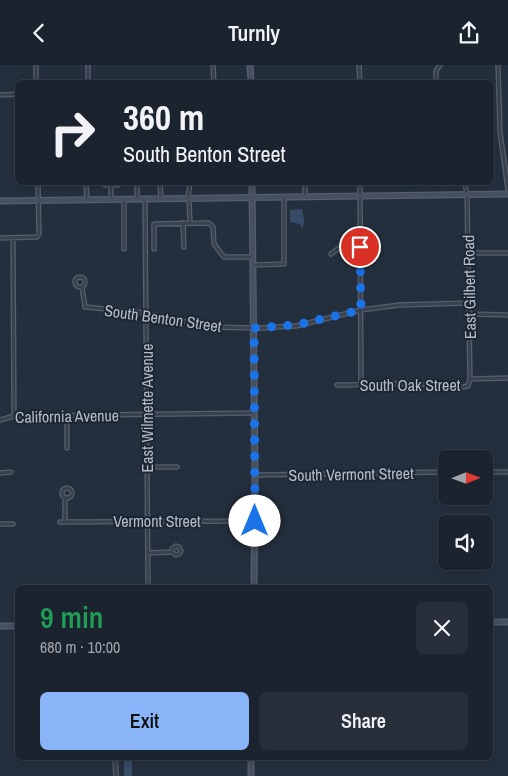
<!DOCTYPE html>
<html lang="en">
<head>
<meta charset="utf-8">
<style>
	body { margin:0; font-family:"Archivo Narrow",sans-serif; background:#282f3a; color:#f1f3f6; height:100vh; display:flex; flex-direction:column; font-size:19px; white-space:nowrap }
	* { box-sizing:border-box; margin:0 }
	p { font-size:16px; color:#a0a4aa }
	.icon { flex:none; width:28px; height:28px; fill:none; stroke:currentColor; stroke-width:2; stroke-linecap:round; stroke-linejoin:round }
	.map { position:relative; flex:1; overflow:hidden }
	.side { position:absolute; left:15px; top:520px; width:478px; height:175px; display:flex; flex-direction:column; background:#1b232e; border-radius:8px; box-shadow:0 2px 8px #0003,0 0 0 1px #39404a }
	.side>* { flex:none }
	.top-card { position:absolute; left:15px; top:15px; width:479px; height:105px; border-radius:8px; box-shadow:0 2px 8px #0003,0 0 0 1px #39404a; background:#1b232e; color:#f1f3f6; overflow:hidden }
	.needle { width:32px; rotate:89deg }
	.buttons { position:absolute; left:438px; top:385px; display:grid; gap:10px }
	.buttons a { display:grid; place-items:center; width:55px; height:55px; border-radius:8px; background:#1b232e; box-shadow:0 2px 8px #0003,0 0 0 1px #39404a; font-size:25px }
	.pin { position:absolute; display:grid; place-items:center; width:42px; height:42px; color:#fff; margin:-21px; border:2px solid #fff; border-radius:50%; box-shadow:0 1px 5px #0007 }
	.me { position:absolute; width:55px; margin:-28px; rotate:0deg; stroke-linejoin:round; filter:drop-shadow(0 0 4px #0008) }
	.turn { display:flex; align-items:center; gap:18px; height:105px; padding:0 25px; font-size:22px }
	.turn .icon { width:65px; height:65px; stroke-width:2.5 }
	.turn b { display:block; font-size:35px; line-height:42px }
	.round { display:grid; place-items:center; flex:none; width:52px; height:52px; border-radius:8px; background:#282f3a }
	.summary { display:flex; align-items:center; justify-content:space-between; height:85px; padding:0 25px }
	h1 { font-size:30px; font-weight:600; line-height:38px; color:#1e9e55 }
	.cta { display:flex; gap:10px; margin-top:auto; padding:10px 25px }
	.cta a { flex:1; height:58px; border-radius:8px; background:#8ab4f8; color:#111; font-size:20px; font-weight:600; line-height:58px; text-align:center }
	.cta a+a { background:#282f3a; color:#f1f3f6 }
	header { display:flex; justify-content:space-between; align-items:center; height:65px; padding:0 25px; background:#1b232e; font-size:22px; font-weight:600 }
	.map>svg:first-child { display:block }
</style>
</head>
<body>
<header><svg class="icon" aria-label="back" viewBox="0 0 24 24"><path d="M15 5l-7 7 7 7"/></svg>Turnly<svg class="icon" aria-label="share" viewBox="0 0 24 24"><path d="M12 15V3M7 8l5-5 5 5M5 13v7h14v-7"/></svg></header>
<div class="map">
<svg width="508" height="711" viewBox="0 0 508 711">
	<rect width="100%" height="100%" fill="#242f3e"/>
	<!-- water -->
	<path fill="#394c67" d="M302 144 304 156 303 164 300 159 290 157V145Z
		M124 693H132V711H124Z"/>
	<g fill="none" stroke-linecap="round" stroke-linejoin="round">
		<!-- minor casing -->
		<g stroke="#565f6c" stroke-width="5.5">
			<path id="minor" d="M36 0V18
				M88 0V18
				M213 0 214 18
				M359 0 360 18
				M498 0 500 67 508 124
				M436 18V6L440 0
				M0 30 18 29
				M86 118 87 135
				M160 118 161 134
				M305 118V132
				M360 118 361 320
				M465 118 467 130 470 314
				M105 120H111
				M188 133 190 118
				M111 134V120H118
				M137 134V118
				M145 134 148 522
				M189 134 190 158
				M124 135V184
				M183 158 184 182
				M0 173 37 172 39 169 38 118
				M13 173 14 351
				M154 184V159L209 158 213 162 214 179 224 192H252
				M469 188H508
				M331 189 339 183 360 182
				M253 200 284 199V133
				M75 217a5 5 0 1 1 10 0a5 5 0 1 1-10 0Z
				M82 222 85 242 146 248 208 262 261 263 296 261 361 245 399 240 469 238
				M469 249 508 250
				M337 320C365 320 394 317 422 319 440 320 449 326 468 321L470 314 508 313
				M67 351V383
				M0 355 14 351 254 348
				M148 402H177
				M484 407H508
				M0 408 11 407
				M255 410 446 407
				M62 428a5 5 0 1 1 10 0a5 5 0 1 1-10 0Z
				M65 456V432
				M60 457 255 456
				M0 459H13
				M148 488 172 487 176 490 179 489 181 486 179 482 176 481 172 484V487"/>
		</g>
		<!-- tertiary casing -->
		<g stroke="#565f6c" stroke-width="6">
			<path id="tertiary" d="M115 692 116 711"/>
		</g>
		<!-- secondary casing -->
		<g stroke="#565f6c" stroke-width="7">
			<path id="secondary" d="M250 0 251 18
				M252 118 255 410 254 522
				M0 136 508 129
				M490 557H508
				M0 561H18
				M251 711V692"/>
		</g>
		<!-- minor -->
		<use href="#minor" stroke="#38414e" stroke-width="3"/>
		<!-- tertiary -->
		<use href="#tertiary" stroke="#38414e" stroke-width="4"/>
		<!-- secondary -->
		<use href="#secondary" stroke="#465061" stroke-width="4.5"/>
	</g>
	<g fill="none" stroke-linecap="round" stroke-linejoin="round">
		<!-- route -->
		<path stroke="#1a73e8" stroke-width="9" stroke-dasharray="0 16.2" d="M255 456 254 263 296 260 361 245 360 182"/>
	</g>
	<g text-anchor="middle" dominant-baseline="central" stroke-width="4" stroke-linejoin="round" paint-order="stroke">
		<!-- street labels -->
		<g font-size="16" fill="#b4bcc9" stroke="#1d2633">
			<text transform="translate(469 222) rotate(-91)">East Gilbert Road</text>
			<text transform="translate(163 253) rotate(8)">South Benton Street</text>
			<text x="410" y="320">South Oak Street</text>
			<text transform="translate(147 343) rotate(-90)">East Wilmette Avenue</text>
			<text transform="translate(67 351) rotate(-1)">California Avenue</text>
			<text transform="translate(351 409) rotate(-1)">South Vermont Street</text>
			<text x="157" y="456">Vermont Street</text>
		</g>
	</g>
</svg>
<div class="buttons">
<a><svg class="needle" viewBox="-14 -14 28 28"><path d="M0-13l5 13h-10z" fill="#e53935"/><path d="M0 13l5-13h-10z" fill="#a0a4aa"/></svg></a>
<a><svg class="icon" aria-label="sound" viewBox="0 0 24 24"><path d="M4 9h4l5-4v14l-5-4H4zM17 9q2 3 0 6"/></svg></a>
</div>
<div class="pin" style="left:360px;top:182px;background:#d93025"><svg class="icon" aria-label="arrive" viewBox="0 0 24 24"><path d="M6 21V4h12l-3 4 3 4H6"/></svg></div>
<svg class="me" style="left:255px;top:456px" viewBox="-20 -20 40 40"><circle r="19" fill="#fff"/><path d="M0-13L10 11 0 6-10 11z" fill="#1a73e8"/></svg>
<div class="top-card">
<div class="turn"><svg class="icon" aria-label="right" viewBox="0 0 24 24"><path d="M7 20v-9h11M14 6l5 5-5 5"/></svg><div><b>360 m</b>South Benton Street</div></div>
</div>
<section class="side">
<div class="summary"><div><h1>9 min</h1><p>680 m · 10:00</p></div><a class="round"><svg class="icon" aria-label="close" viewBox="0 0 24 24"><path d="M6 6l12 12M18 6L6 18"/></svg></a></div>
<div class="cta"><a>Exit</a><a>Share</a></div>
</section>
</div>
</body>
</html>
